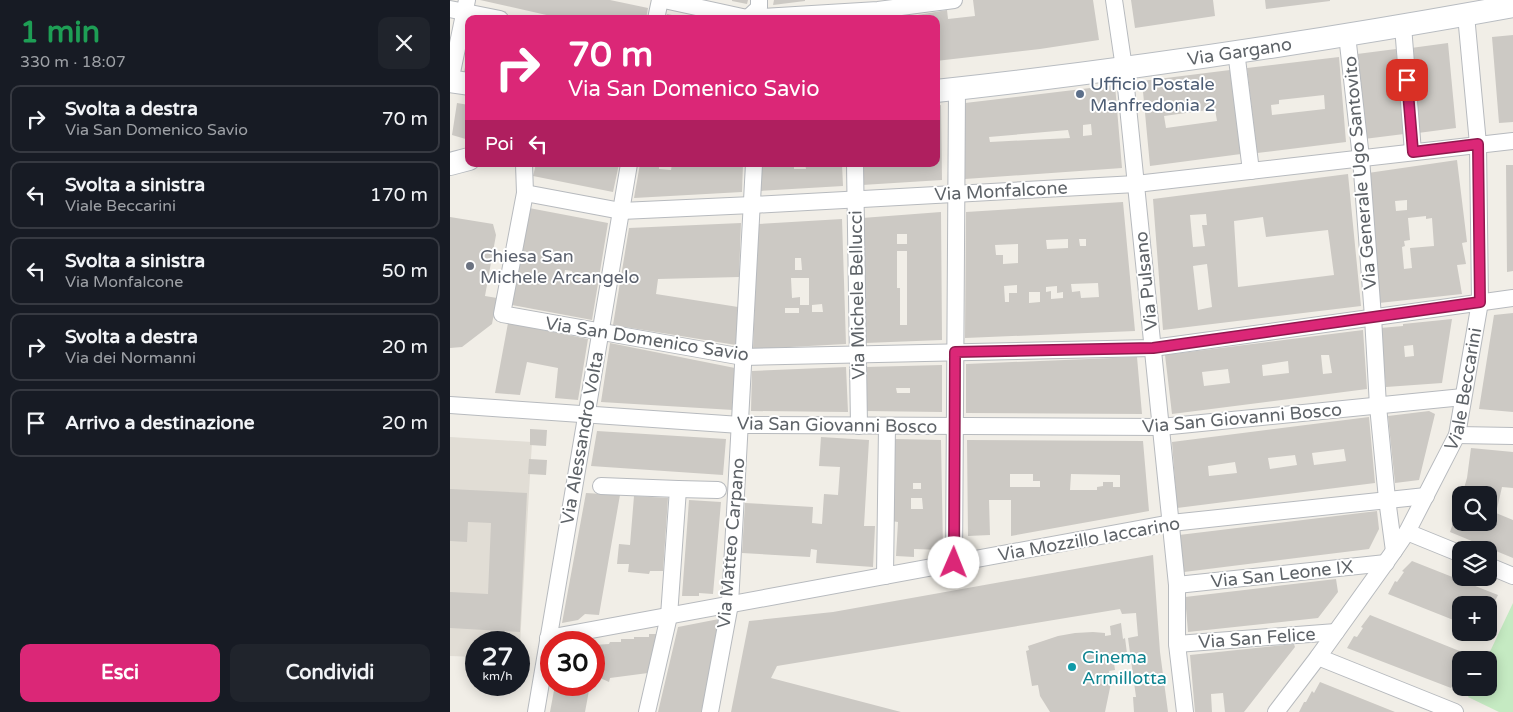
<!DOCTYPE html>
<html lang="it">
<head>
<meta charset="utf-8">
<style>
	body { margin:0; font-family:"Varela Round",sans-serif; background:#20242c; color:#f1f3f6; height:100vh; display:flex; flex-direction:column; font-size:19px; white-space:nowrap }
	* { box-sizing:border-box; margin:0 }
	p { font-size:16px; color:#9ea1a6 }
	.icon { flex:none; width:28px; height:28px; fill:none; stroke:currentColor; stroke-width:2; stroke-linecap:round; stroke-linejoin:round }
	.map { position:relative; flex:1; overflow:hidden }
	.details { display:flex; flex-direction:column; background:#171b24; width:450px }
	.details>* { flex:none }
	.banner { position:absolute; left:15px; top:15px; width:475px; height:152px; border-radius:10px; box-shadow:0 2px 12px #0003; background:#db2777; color:#fff; overflow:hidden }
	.controls { position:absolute; left:1002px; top:486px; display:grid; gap:10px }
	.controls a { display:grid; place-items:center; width:45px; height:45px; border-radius:10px; background:#171b24; box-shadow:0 2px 12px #0003; font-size:25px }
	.speed { position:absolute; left:15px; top:631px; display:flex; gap:10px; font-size:25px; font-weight:700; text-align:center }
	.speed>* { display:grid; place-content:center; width:65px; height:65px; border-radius:50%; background:#171b24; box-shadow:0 2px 12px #0003; line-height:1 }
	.speed small { font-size:12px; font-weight:400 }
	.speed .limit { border:8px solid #d22; background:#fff; color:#111 }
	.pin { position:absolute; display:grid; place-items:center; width:42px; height:42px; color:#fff; margin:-21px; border-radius:10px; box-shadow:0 2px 8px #0006 }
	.me { position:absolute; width:55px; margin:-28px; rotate:1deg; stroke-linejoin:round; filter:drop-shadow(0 0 4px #0008) }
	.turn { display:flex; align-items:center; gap:18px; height:105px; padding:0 20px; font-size:22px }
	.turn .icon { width:65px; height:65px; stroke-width:2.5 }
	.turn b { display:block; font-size:35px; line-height:42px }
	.then { display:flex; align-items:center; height:48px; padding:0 20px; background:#0003; gap:10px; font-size:19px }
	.round { display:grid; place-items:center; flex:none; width:52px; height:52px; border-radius:10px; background:#20242c }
	.overview { display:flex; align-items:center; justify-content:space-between; height:85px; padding:0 20px }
	h1 { font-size:30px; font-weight:700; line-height:38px; color:#1e9e55 }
	.cta { display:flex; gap:10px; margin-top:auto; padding:10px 20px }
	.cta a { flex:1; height:58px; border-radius:10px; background:#db2777; color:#fff; font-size:20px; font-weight:700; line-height:58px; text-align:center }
	.cta a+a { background:#20242c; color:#f1f3f6 }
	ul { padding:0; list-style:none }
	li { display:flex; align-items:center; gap:15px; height:68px; margin:0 10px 8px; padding:0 10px; border:2px solid #363941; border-radius:10px }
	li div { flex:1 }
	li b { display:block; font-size:19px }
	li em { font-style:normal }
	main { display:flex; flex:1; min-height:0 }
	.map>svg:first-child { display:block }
</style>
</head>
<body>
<main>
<section class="details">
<div class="overview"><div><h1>1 min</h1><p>330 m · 18:07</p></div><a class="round"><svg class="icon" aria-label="close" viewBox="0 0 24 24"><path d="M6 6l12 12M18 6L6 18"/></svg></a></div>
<ul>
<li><svg class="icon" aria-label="right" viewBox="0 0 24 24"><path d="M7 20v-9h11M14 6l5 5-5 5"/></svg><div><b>Svolta a destra</b><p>Via San Domenico Savio</p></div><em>70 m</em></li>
<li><svg class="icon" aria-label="left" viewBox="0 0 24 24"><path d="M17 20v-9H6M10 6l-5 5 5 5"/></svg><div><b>Svolta a sinistra</b><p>Viale Beccarini</p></div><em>170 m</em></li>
<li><svg class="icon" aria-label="left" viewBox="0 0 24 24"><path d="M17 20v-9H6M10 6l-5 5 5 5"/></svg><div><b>Svolta a sinistra</b><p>Via Monfalcone</p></div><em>50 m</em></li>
<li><svg class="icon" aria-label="right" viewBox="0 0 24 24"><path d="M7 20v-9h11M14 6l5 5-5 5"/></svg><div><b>Svolta a destra</b><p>Via dei Normanni</p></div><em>20 m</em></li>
<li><svg class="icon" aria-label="arrive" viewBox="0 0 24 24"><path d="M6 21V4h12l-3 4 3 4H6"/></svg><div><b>Arrivo a destinazione</b></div><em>20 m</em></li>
</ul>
<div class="cta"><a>Esci</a><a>Condividi</a></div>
</section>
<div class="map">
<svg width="1063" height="712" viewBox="0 0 1063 712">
	<rect width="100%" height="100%" fill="#f1eee7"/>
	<!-- education -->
	<path fill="#e1ddd5" d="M0 437 82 442 69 660V642H26V657L0 656Z"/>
	<!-- green -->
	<path fill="#c5eac2" d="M1063 603V712H1049L1018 697 1023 688H1039V660H1036Z"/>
	<!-- building -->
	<path fill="#ccc9c4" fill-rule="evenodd" d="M30 0H160L198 8 196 19H114Z
		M282 0H298L297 4 282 1Z
		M324 0H355V1L323 5Z
		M523 0H643L649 40 590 49 486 61V19H444L497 10 498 19 525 16Z
		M681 0H763L765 16 685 28Z
		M815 0H880V1L816 9Z
		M217 14 237 18V19H216Z
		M1063 35V122L1049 123 1042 37Z
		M998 43 1006 128 968 133 961 48Z
		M946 49 954 134 914 139 907 54Z
		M18 52H19V73L14 72Z
		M889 57 896 142 807 153 797 68ZM874 95 875 109 822 115 821 105 829 104V100Z
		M780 70 791 154 700 166 692 81ZM765 109 767 121 716 128 714 116Z
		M665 85 672 168 515 179V103ZM641 124 642 135 633 136V125ZM618 130 620 138 540 142 539 137Z
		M7 103 19 105V140L2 135Z
		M491 105 492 180 412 185 410 164H486V106Z
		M1007 160 1017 242 1012 243 1016 264 1007 265 1012 294 929 303 918 173ZM957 200V210L946 211 945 201ZM976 216V219L982 218 984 246 960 248 962 268 954 269 952 247 955 246 954 241 960 240 958 218Z
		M86 164H169L163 192 83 176Z
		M190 164H209V169L221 170 222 164H293L292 192 184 198Z
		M310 164H344V169H356L355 164H392L393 186 309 191Z
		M1056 165H1063V271L1057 272Z
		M898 174 911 306 713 330 703 199ZM756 214 757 225H752L755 246 743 247 740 215ZM813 217 816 237 878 230 884 275 788 287 784 221ZM757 264 762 307 748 310 743 266Z
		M673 202 685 331 515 338 516 212ZM618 239V248L597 249 596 240ZM629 239H636V246H630ZM568 244V263L553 264V255H546L545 245ZM648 283 649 297 631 298 630 291 622 292 621 284ZM567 285V293H559V302H555L554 286ZM607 286V293L613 292V298L601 299V291L596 292V287ZM579 292H590V302L579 303Z
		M79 208 158 223 142 320 62 305ZM106 251 115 253 114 261 104 260ZM115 270 122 271 121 280 113 279Z
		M491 212 492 340 415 343 412 218ZM447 234H457V244H447ZM447 251H457V325H450V288H447Z
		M0 217 43 224 46 235 35 296 47 298 42 324 12 347 0 348Z
		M392 219 396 344 303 349 308 224ZM345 258H351L352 270H345ZM341 278H359V305H350V297L342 298ZM372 304 373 312H362V305ZM335 308H349V313H335Z
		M291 223 289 277 208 279 206 294 288 307 286 345 163 325 179 228Z
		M1063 313V412L1029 409 1044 315Z
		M1002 319 992 383 936 387 930 328 953 326V324ZM963 345 964 356 955 357 954 346Z
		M58 323 138 339 128 400 105 398 108 368 77 362 70 395 45 393Z
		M913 330 917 389 722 414 715 355ZM871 355H879L882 373 873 374ZM838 361 839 373 813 376 812 365ZM778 369 780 383 754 386 752 372Z
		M160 343 285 368 283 410 151 402Z
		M687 357 692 414 516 413V364Z
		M492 365V412L415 411V367ZM446 388H460V393H447Z
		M396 367 398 412 301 411 302 371Z
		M979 411 985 414 969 480 945 483 938 416Z
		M919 417 925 483 727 508 722 442ZM894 449 896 461 864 465 862 453ZM845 455 847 465 820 469 818 458ZM785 462 787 473 759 476 758 466Z
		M80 429 97 430 96 446 80 445Z
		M147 431 276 439 273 475 141 466Z
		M371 437 419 440 414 526H425L423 567 366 563 367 550 361 549 360 557 292 553 295 503 363 507 362 523 372 524 374 494 388 495 390 467 369 466Z
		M444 439 491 440 493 550 464 549V557L446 556 448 522 441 521ZM463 483H471V489H463ZM461 498H472L473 509H461Z
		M517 440 693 441 699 511 561 536V500H539L540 535 518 536ZM560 474H583V481H590V487H560ZM621 474 670 475V487H663V482H653V486L647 487V490H620Z
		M1021 448 1063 452V488L1052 487 1046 513 1063 520V558L1000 532 1011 500V522H1039V495H1012L1017 478Z
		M79 459 97 460 96 475 78 474Z
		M0 489 77 493 70 632 0 628V592L38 594 41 523 18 522 17 542 0 541Z
		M136 493 170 495 149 615 135 614 128 620 112 623Z
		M184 496 218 498 213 571H200L199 574 178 572 179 564H167L169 544 180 545Z
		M239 500 271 502 263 594 249 593V596H232Z
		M927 511 929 529 919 549 734 572 729 535Z
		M703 555 710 652 718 712H684L683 697H686L678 638 688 636 686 613 672 614 670 609 327 666 321 678 451 712H281L299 621 383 612Z
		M962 561 1048 595 1042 607 1039 605H1011V623L938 594 945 581 947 582 954 572 952 571Z
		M886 579 888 592 868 618 738 632 735 597Z
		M920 615 1017 654 1014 660H1011V664L1004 676 1007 677 1001 688 897 648 904 636 907 637 913 628 911 627Z
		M274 618 251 712H208L228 627Z
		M671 623 673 639 675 638 678 661 664 663 665 670 659 671 661 683 655 712H600L590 696 588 685 582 686 576 651 579 650 578 646 608 636 625 633 643 632 655 633V636L661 635 660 626Z
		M199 634H209L202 671H198V673L160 678 159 682 148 677 147 663 144 664V645L159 644 160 642H171V639H184V637H199Z
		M844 644 845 647 794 712H775L773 693 761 694 762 712H745L740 655Z
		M870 682 945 712H849L854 702H856L862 691 864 693Z
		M105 685H140L135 712H100Z"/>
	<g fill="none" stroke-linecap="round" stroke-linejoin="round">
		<!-- street casing -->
		<g stroke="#b7babe" stroke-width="18">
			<g id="street">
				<path d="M214 0 297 18 428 10 504 0"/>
				<path d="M664 0 674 68 727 585V644L735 712"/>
				<path d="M0 9 50 19"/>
				<path d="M206 19 210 0"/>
				<path d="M297 19 309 8V0"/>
				<path d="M953 26 963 152"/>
				<path d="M897 35 911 158 923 317 928 406 937 499 944 551"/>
				<path d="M786 51 801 171"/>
				<path d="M0 82 17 0"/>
				<path d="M74 164 75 193 52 314 293 357 703 348 1063 298"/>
				<path d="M405 164 409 426"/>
				<path d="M75 193 171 211 302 205 686 184 1063 141"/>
				<path d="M0 405 290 425 711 427 1013 397"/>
				<path d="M1007 435 1063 436"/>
				<path d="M151 486 228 489 219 616 197 712"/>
				<path d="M228 489 268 490"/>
				<path d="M957 532 1011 554"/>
				<path d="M504 563 507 89"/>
				<path d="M1039 566 1063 576"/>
				<path d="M435 576 437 426"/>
				<path d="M727 585 936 563"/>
				<path d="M98 638 721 523 976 496"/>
				<path d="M727 644 886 632"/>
				<path d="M868 657 1005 712"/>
				<path d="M86 712 179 164"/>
				<path d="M260 712 280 604 304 164"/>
				<path id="s1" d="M826 712 868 657 944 551 957 532 1007 435 1030 302 1028 144 1016 15"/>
			</g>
		</g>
		<!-- secondary casing -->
		<g stroke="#b8bcc1" stroke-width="24">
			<g id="secondary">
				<path d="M0 81 19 84"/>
				<path id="s2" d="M486 91C679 70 872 41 1063 6"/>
				<path d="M0 164 19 159"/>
			</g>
		</g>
		<!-- street -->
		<use href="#street" stroke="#fff" stroke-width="16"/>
		<!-- secondary -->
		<use href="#secondary" stroke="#fff" stroke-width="22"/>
	</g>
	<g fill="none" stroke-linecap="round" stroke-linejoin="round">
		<!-- route casing -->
		<g stroke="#8e194d" stroke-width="12">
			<path id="route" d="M504 563 505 352 703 348 1030 302 1028 144 963 152 957 80"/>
		</g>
		<!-- route -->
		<use href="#route" stroke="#db2777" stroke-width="9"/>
	</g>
	<!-- markers -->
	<circle fill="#5c6f8a" stroke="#fff" stroke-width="2" cx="630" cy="94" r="5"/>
	<circle fill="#6b7280" stroke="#fff" stroke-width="2" cx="20" cy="266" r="5"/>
	<circle fill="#0f9aa8" stroke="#fff" stroke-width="2" cx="622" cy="667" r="5"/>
	<g text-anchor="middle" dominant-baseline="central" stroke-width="4" stroke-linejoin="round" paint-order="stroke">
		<!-- street labels -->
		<g font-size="18" fill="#5e6368" stroke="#fff">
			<text stroke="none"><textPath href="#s2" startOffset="306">Via Gargano</textPath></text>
			<text transform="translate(910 173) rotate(-95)">Via Generale Ugo Santovito</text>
			<text transform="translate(551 191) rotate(-3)">Via Monfalcone</text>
			<text transform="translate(696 281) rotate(-96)">Via Pulsano</text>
			<text transform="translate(407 295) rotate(-91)">Via Michele Bellucci</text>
			<text transform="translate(197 339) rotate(9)">Via San Domenico Savio</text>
			<text stroke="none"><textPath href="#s1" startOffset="378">Viale Beccarini</textPath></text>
			<text transform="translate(792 418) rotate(-5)">Via San Giovanni Bosco</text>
			<text transform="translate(387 425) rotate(1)">Via San Giovanni Bosco</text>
			<text transform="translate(132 438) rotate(-80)">Via Alessandro Volta</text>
			<text transform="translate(639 539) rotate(-10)">Via Mozzillo Iaccarino</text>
			<text transform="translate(281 543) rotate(-85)">Via Matteo Carpano</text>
			<text transform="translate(832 574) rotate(-6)">Via San Leone IX</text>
			<text transform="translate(807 638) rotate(-4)">Via San Felice</text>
		</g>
		<!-- service labels -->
		<g font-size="18" fill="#4e5e75" stroke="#fff" text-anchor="start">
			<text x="640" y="84">Ufficio Postale<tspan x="640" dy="21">Manfredonia 2</tspan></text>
		</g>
		<!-- worship labels -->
		<g font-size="18" fill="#5b616d" stroke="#fff" text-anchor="start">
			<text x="30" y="256">Chiesa San<tspan x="30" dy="21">Michele Arcangelo</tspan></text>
		</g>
		<!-- culture labels -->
		<g font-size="18" fill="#0d838f" stroke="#fff" text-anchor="start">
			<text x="632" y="657">Cinema<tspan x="632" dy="21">Armillotta</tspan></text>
		</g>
	</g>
</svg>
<div class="controls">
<a><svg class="icon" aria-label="search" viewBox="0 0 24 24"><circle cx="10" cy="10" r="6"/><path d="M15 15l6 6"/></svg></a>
<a><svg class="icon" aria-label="layers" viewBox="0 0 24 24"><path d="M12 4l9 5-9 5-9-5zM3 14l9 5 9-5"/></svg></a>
<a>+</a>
<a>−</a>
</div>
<div class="speed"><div>27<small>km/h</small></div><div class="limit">30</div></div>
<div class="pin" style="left:957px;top:80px;background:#d93025"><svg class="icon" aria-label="arrive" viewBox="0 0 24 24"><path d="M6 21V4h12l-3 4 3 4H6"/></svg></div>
<svg class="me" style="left:504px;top:563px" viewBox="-20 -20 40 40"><circle r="19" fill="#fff"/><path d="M0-13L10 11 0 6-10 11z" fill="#db2777"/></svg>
<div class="banner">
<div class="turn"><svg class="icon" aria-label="right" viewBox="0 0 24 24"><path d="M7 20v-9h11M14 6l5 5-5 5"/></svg><div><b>70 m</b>Via San Domenico Savio</div></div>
<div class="then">Poi<svg class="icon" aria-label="left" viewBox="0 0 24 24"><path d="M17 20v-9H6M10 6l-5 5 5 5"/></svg></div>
</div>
</div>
</main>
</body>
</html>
